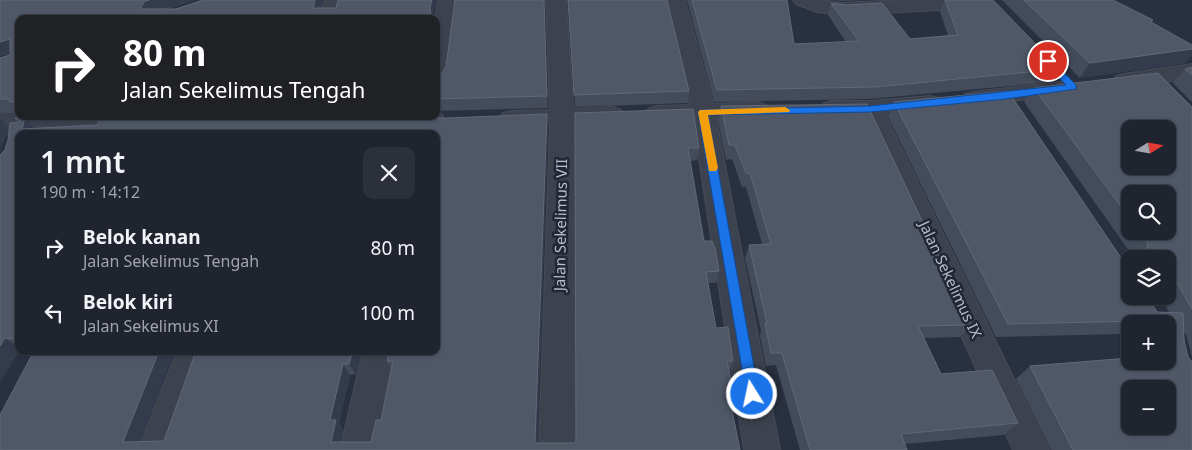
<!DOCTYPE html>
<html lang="id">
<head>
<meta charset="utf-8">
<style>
	body { margin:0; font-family:"Noto Sans",sans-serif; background:#2c303b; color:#f1f3f6; height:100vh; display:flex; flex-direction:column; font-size:19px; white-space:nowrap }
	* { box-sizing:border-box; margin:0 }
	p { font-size:16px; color:#a1a4aa }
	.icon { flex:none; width:28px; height:28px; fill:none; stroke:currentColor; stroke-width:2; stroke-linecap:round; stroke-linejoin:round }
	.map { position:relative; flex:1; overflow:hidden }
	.drawer { position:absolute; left:15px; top:130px; width:425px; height:225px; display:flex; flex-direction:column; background:#1f242f; border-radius:10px; box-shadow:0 1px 4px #0004,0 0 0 1px #3c414b }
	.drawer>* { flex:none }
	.hud { position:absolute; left:15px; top:15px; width:425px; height:105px; border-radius:10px; box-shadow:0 1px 4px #0004,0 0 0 1px #3c414b; background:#202124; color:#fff; overflow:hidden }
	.needle { width:32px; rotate:79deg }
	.fabs { position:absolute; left:1121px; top:120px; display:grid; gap:10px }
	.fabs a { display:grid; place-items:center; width:55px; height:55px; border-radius:10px; background:#1f242f; box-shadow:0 1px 4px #0004,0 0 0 1px #3c414b; font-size:25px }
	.pin { position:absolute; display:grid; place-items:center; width:42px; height:42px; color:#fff; margin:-21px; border:2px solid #fff; border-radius:50%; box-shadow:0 1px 5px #0007 }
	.me { position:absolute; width:55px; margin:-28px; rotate:350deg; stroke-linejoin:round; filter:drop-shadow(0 0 4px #0008) }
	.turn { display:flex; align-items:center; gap:18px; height:105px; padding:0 25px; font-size:22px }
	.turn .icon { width:65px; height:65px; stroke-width:2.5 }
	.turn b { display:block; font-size:35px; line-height:42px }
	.round { display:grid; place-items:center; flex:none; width:52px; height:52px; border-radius:10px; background:#2c303b }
	.headline { display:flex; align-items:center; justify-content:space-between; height:85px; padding:0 25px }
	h1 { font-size:30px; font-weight:600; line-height:38px }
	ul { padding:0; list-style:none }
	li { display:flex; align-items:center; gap:15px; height:65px; padding:0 25px }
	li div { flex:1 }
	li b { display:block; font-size:19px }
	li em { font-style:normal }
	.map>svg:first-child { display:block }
</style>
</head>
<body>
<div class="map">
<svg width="1192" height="450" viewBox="0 0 1192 450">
	<rect width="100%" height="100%" fill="#29303f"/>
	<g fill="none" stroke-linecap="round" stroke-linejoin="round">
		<!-- minor casing -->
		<g stroke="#464b58" stroke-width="2">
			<path id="minor" d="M325 0H345L339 19H319Z
				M438 0H458L447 79 444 84 436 86 435 19Z
				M546 0H566L573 109 613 107 621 110 625 115 621 120 613 123 574 124 575 450H539L550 125 511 127 503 125 499 119 503 113 511 111 550 110Z
				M665 0H685L713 104 758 102 766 105 770 110 766 115 758 118 716 119 780 450H744L693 120 656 122 648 119 644 114 648 109 656 106 690 105Z
				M793 0H821L843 3 903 0H988L990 2 987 6 980 8 843 15 817 12 796 4Z
				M1192 64V78L1124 88 1116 86 1113 81 1116 76 1124 74Z
				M1067 81 1075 83 1078 88 1075 93 973 106 965 104 961 99 965 94 973 92Z
				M930 96 938 98 942 103 938 108 885 115 1049 450H1013L862 117H831L823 114 819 109 823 104 831 101H870Z
				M436 110 439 111 443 116 436 139V134H415L419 116H436Z
				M0 113H19V116H147L150 121 146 127 138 129H0Z
				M159 116H183L174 134H150Z
				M283 116H307L300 134H276Z
				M177 351H209L174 450H138Z
				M363 351H395L376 450H340Z"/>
		</g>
		<!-- minor -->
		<use href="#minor" fill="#3d424f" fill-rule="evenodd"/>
	</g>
	<!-- wall -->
	<path fill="#444c5c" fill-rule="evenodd" d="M0 0H195L167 9 323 0 321 8 433 19H19V112H0V58L10 55V54L0 56Z
		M455 0H544L548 108 436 111V74L442 73 446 67Z
		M568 0 689 91 688 103 575 107Z
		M687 0H787L794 44 846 42 828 15 831 3 910 39 948 35 940 12 945 0 1060 69 1052 82 870 99 714 102Z
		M833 0H866L843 1Z
		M1002 0H1113L1152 23 1186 63 1080 78Z
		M1192 67V102L1173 83 1185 69Z
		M1034 88 1192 107V357L1186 334 1184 332 1192 450H1051L1016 379 1030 366 1124 358 1123 334 996 337 888 117 894 102 1157 312H1169L1160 296H1168V259H1133L1134 258 1024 102ZM1130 194 1168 231H1130ZM1130 324H1168V361H1130Z
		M721 106 971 325 960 337 924 338 941 374 1018 423 1004 435 905 444 907 450H800L776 365 766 366 760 336 761 331 745 258 749 245 762 244 746 187H742L732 159 726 160 718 121Z
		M575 113 699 148 697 160 690 161 704 241 719 271 716 283H708L716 328 733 361 729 371 735 399 731 408 740 450 140 442 164 441 196 351H362L356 374 350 375 339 423 343 429 340 442H371L381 420 391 369 387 361 436 134H19V351L0 382V155L5 150 8 140 9 134 7 135 1 146V118L9 127 18 122 15 118 34 128 548 127 537 443H574L576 441Z"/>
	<!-- shaded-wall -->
	<path fill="#343b4c" d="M149 0H195L152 13 148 19 141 7 145 1Z
		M315 0H323L318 19 313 8Z
		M432 0H436L433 19H431L430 7Z
		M10 39 19 52 0 56V42Z
		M1192 49V56L1186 63 1080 78 1090 63Z
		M547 114 548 127 537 450 535 441Z
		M1 118 12 131 7 135 1 146 0 152V119Z
		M25 118 36 131 22 129Z
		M5 338 19 348V351L0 382V346Z
		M159 351H175L137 450 123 442Z
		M353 351H362L356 374 349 364Z
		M343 364 350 375 339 423 343 429 339 450 331 442 330 420Z"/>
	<!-- building -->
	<path fill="#505868" stroke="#616877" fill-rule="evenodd" d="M0 0H149L145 1 141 7 143 9H176L203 0H315L313 8H336L338 0H432L430 7 431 19H19V102H10L8 99H0V58L10 55V39L0 42Z
		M455 0H544L547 96 436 99V74L442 73 446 67Z
		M568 0H667L689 91 574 95Z
		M692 0H787L794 44 859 41 831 3 847 5 882 3 910 39 958 35 945 0H993L1060 69 875 87 717 90Z
		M1024 0H1113L1153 20 1151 22 1192 45V49L1090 63Z
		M1192 67V75L1185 69Z
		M1158 73 1192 107V309L1176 281H1168V259H1147V247L1148 244 1139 231H1168V194H1130V219L1034 88ZM1130 129H1168V166H1130Z
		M1008 91 1130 271V296H1147L1157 312 1183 313 1184 340 1188 357 1192 362V450H1073L1030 366 1130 358V361H1168V324H1139V321L1008 324 894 102ZM1130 389H1168V426H1130Z
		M867 104 971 325 918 326 941 374 992 370 1018 423 901 434 907 450H810L782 353H771L765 323H767L749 245 771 244 750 173H746L735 145H729L721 106Z
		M693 109 699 148H688L704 241H712L714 247H715L719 271 706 272 716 328 728 327 733 361H727L735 399 730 400 740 450H0V415L34 351H159L123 442 164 441 196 351H353L349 364H343L330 420H336L331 442H371L376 420H381L393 361H387L389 351H436V134H19V339L5 338 0 346V155L5 150 8 140 10 123 20 122 15 118H25L22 129 97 125 101 118H447L547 114 535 441 537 443H574L576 441 575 113Z"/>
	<!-- route -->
	<path fill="#1a73e8" stroke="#114b97" d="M1048 58 1051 59 1076 85V89L1006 99 870 112 708 115 759 394 757 398 752 400 747 398 698 112 700 110 870 106 1066 85 1043 61Z"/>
	<!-- slow -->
	<path fill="#f59e0b" d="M785 107 790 110 789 112 708 115 718 168 716 171H709L698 112 700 110Z"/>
	<g text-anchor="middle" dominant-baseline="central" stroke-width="5" stroke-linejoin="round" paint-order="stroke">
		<!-- street labels -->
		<g font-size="15" fill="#b9bec9" stroke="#212734">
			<text transform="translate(560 225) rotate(-89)">Jalan Sekelimus VII</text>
			<text transform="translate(951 279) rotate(65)">Jalan Sekelimus IX</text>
		</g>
	</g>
</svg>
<div class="fabs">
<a><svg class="needle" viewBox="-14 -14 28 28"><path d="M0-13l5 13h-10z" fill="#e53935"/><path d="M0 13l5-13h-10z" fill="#a1a4aa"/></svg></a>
<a><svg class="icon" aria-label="search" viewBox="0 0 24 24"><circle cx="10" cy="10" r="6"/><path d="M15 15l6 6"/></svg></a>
<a><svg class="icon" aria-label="layers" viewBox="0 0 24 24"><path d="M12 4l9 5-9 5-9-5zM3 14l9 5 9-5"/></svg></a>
<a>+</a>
<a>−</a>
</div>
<div class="pin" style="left:1048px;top:61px;background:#d93025"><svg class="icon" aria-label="arrive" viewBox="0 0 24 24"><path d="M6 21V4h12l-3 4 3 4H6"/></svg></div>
<svg class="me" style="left:752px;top:394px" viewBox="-20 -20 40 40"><circle r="17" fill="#1a73e8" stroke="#fff" stroke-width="3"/><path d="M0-11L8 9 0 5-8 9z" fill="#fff"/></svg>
<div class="hud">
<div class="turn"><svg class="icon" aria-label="right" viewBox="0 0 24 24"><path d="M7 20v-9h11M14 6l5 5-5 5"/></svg><div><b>80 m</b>Jalan Sekelimus Tengah</div></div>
</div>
<section class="drawer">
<div class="headline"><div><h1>1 mnt</h1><p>190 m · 14:12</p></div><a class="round"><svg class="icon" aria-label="close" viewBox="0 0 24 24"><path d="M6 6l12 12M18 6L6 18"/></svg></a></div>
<ul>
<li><svg class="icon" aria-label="right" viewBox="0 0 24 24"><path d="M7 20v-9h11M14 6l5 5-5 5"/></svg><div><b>Belok kanan</b><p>Jalan Sekelimus Tengah</p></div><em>80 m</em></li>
<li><svg class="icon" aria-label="left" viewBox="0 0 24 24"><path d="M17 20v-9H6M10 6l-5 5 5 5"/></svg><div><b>Belok kiri</b><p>Jalan Sekelimus XI</p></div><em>100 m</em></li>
</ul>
</section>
</div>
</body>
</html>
